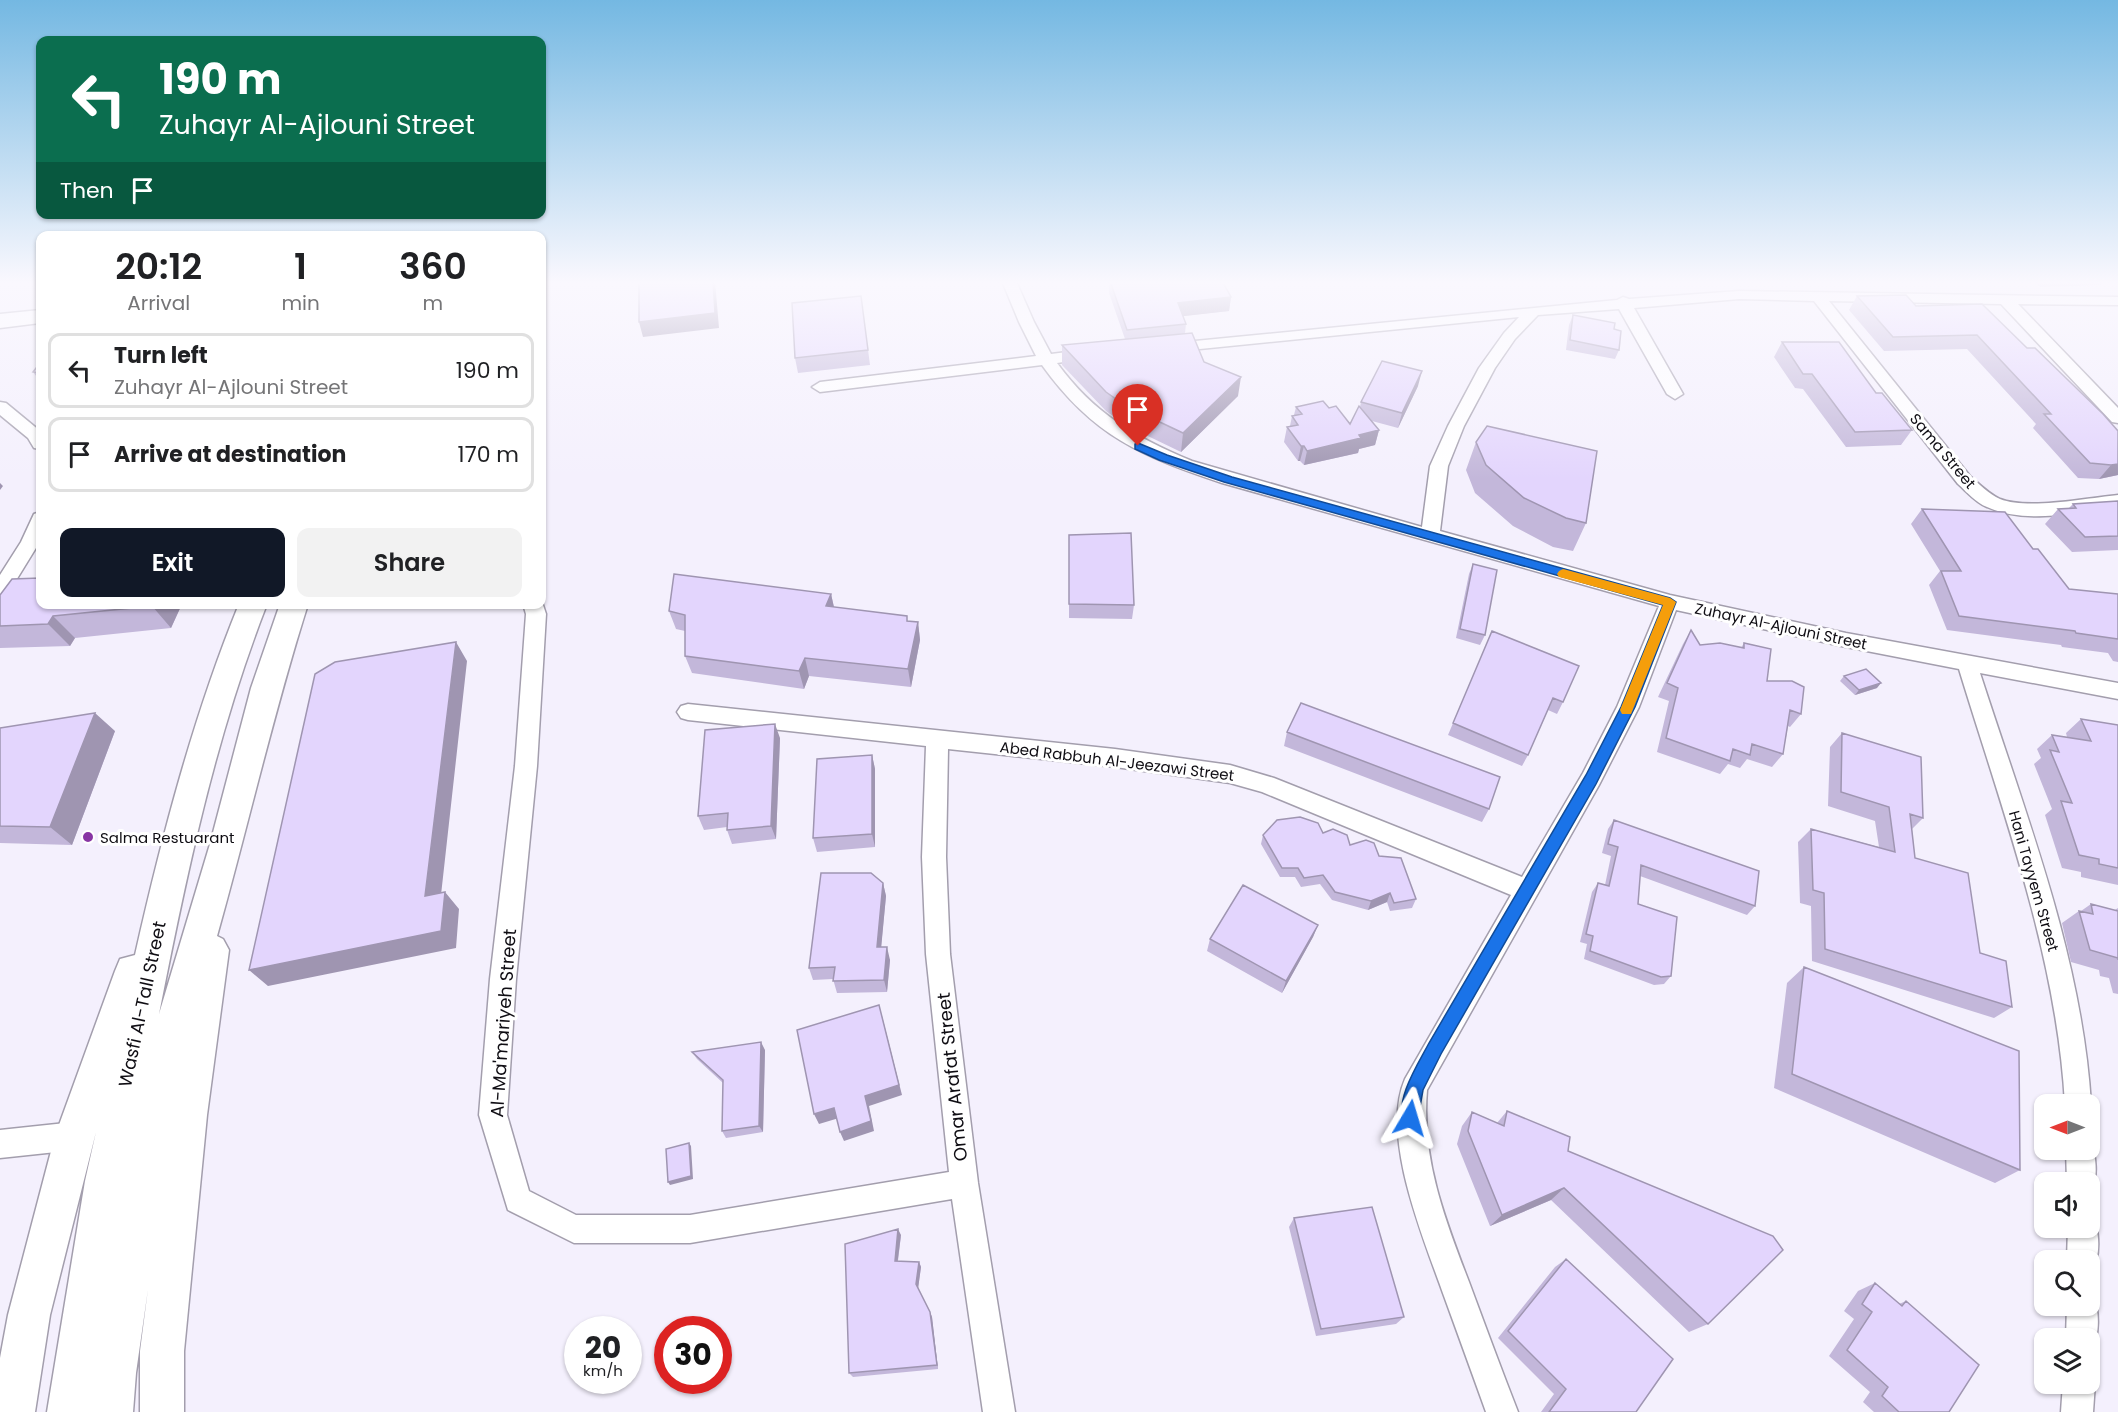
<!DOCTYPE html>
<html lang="en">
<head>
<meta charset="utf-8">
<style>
	body { margin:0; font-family:Poppins,sans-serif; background:#f2f2f2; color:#202124; height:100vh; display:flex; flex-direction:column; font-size:22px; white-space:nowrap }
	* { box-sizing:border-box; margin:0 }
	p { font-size:20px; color:#757577 }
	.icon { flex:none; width:33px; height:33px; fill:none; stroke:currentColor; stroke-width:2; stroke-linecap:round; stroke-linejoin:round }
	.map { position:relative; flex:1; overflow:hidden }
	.panel { position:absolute; left:36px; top:231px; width:510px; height:378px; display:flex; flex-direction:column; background:#fff; border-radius:12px; box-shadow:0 2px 4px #0004 }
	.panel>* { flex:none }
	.hud { position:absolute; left:36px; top:36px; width:510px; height:183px; border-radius:12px; box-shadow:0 2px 4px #0004; background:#0b6e4f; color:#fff; overflow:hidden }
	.needle { width:39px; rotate:270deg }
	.buttons { position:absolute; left:2034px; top:1094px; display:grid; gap:12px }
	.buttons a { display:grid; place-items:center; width:66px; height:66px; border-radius:12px; background:#fff; box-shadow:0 2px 4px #0004; font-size:30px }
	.speed { position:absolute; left:564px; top:1316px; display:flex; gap:12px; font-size:30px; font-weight:700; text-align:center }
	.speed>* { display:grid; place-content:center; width:78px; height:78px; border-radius:50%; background:#fff; box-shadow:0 2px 4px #0004; line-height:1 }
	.speed small { font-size:15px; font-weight:400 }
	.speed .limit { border:9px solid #d22; background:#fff; color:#111 }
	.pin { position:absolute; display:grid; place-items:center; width:51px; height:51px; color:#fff; margin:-62px -26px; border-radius:50% 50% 50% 0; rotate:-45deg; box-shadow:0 0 6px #0007 }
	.pin .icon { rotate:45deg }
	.me { position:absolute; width:66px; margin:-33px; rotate:7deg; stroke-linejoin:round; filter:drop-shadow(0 0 4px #0008) }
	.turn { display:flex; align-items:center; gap:21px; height:126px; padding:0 24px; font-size:27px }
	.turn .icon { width:78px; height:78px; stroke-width:2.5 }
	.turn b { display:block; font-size:42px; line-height:51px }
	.then { display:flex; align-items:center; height:57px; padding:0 24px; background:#0003; gap:12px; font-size:22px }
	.eta { display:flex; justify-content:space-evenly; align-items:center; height:102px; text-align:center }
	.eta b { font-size:36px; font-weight:600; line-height:42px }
	.action { display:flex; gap:12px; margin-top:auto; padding:12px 24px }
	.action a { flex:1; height:69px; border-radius:12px; background:#111827; color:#fff; font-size:24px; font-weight:600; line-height:69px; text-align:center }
	.action a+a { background:#f2f2f2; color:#202124 }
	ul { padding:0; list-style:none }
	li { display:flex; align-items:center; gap:18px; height:75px; margin:0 12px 9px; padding:0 12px; border:3px solid #e0e0e0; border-radius:12px }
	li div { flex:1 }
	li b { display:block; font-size:22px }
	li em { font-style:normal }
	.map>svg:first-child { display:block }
</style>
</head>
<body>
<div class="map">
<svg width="2118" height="1412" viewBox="0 0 2118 1412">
	<rect width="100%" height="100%" fill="#f4f0fd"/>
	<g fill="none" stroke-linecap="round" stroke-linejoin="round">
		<!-- street casing -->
		<g stroke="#a39ead" stroke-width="3">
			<path id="street" d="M1002 281H1016L1034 322 1051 354 1091 349 1097 351 1099 354 1097 357 1057 363C1094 414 1135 437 1192 461L1422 527 1430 466 1448 426 1479 368 1504 333 1519 317 1170 352 1162 347 1164 344 1617 300 1623 297 1629 299 1739 291 2118 297V305L2018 304 2118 408V423L2112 422 2001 304 1829 301 1970 476C1979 484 1989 494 2000 499 2027 510 2088 498 2118 495V507C2077 512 2026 525 1987 507 1976 503 1967 492 1958 484L1814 301 1739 299 1634 308 1683 394 1675 399 1667 394 1619 309 1538 315 1515 339 1495 368 1464 426 1448 466 1440 531 1670 595 1846 633 2118 683V699L1980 673C2025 813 2082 956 2091 1104L2090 1109V1104H2065C2057 956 2002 810 1959 669L1846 647 1676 610 1639 707 1599 785 1427 1090C1421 1158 1445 1220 1469 1282 1485 1325 1501 1369 1518 1412H1486C1472 1373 1458 1334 1444 1296 1424 1239 1380 1137 1405 1079L1511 895 1262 792 1230 783 1115 767 948 749 946 857 950 954 978 1183 1015 1412H983L952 1199 690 1243H574L508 1210 479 1115 490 979 515 766 526 614 523 604H542V602L546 614 537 766 516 979 507 1115 529 1191 576 1215H690L949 1172 926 954 922 857 926 746 688 720 681 718 677 712 681 706 688 704 1115 749 1230 765 1274 778 1522 877 1583 773 1617 707 1659 606 1222 483C1141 456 1093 436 1042 365L820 392 812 387 820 382 1036 356 1019 322Z
				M0 402 6 403 40 431V449L34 448 28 438 0 415Z
				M40 512 39 543 7 595 0 597V575L21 542 34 514Z
				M75 1122 85 1126 89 1136 85 1146 75 1150 0 1158V1130Z
				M2090 1139C2096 1154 2099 1179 2090 1193V1182H2067L2066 1149H2090Z
				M2090 1216C2101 1226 2101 1262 2090 1272V1260H2067L2068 1227H2090Z
				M2090 1293 2093 1294C2099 1309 2101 1337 2090 1350V1338H2066L2067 1305H2090Z
				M2090 1372 2095 1383 2093 1412H2061L2063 1383H2090Z"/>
		</g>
		<!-- secondary casing -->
		<g stroke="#a39ead" stroke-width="3">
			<path id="secondary" d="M40 310V323L0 328V314Z
				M239 604H267C215 737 186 876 159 1014L210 844 251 688 280 604H308C273 714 248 826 217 936L223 939 229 950 207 1115 184 1351V1412H140V1351L148 1289 136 1373 133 1412H47L85 1181 96 1132 50 1315 35 1412H0V1358L8 1315 55 1136 115 971 120 959 135 955C162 836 193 717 239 604Z"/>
		</g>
		<!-- street -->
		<use href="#street" fill="#fff" fill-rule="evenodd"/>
		<!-- secondary -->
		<use href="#secondary" fill="#fff" fill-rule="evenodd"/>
	</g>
	<!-- wall -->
	<path fill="#c3b7da" d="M1109 281H1222L1231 297 1229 311 1183 316 1186 324 1185 333 1204 362 1238 396 1181 452 1125 425 1106 411 1062 365V345L1125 339 1109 293Z
		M2033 281H2104L2101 285 2040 287Z
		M861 296 870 365 798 373 795 358Z
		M1857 296 1916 306 2027 348 2118 431V475L2099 479 2078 478 2033 428 2036 424 1967 349 1884 351 1849 310Z
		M1573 315 1619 350 1615 359 1566 350 1569 325Z
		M1782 342 1876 393 1912 430 1901 445 1846 447 1803 389 1795 388 1774 357Z
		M40 363V381L33 372Z
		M1418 386 1398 428 1372 421 1379 430 1375 445 1359 449 1358 453 1304 465 1300 461H1298L1284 442 1287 427 1290 426 1292 416 1294 415 1296 407 1329 408 1350 424 1360 407 1361 402Z
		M1476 442 1586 523 1573 551 1553 547 1513 526 1475 493 1466 470Z
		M2118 501V550L2072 552 2045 524 2058 509 2069 508 2073 504Z
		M1922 509 2033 549 2069 589 2118 594V662L2113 661 2108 653 2062 647 2061 645 1947 630 1929 585 1940 571 1911 524Z
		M1069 535 1134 605 1132 619 1069 618Z
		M1473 564 1485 635 1480 645 1456 638 1469 574Z
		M831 594 834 607 908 622H918L920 640 911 687 809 676 804 689 692 673 685 656V631L676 629 669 611Z
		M0 595 182 604 171 628 75 638 70 646 0 648Z
		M1691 630 1700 645 1741 648 1744 643 1767 681 1801 714 1790 727 1788 726 1783 754 1772 767 1747 759 1740 768 1728 764 1720 774 1657 752 1669 701 1658 697 1683 644Z
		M1492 631 1563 702 1557 714 1548 710 1528 755 1522 766 1448 735Z
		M1844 676 1877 688 1855 695 1840 681Z
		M2081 719 2118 725V885L2081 877V872L2062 868 2045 815 2052 809 2034 764 2041 758 2037 749 2052 735 2067 737 2066 733Z
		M0 728 115 731 72 845 0 843Z
		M1287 732 1489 809 1482 822 1284 746Z
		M1842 733 1923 818 1912 829 1915 858 1980 953 2012 1007 1994 1018 1812 961 1811 906 1800 903 1798 842 1811 829 1879 847 1875 821 1828 806 1830 747Z
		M780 738 776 839 732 844 727 830V827L704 830 698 816Z
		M872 755 875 769V847L817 852 813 838Z
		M1614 820 1755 906 1747 915 1640 876 1638 904 1671 976 1664 984 1654 985 1584 959 1587 944 1580 942 1592 892 1598 883 1605 885 1611 856 1602 853 1608 829Z
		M1323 833 1350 845 1416 899 1412 908 1390 911 1387 902 1368 910 1332 900 1320 884 1301 887 1295 877H1280L1261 844 1263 835Z
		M883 883 886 896 881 947 890 960 887 992 837 993 833 979 813 980 809 968Z
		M2091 904 2115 910 2118 908V994L2113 993 2109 978 2100 976 2099 970 2071 962 2062 923 2079 911H2081Z
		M1318 925 1313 937 1282 993 1207 951 1210 939Z
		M1804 967 2020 1170 1995 1183 1774 1088 1787 983Z
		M765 1050 763 1132 726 1138 722 1131 723 1083 697 1059 692 1052Z
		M1507 1111 1568 1151 1708 1324 1689 1332 1551 1200 1490 1226 1457 1144 1462 1126 1472 1112 1497 1123Z
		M1294 1218 1404 1317 1396 1324 1316 1336 1289 1227Z
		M901 1235 898 1261 919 1262 921 1267 918 1288 932 1317 938 1369 853 1377 849 1373Z
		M1566 1259 1636 1412H1541L1554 1394 1498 1338 1555 1267Z
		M1875 1283 1899 1304 1906 1301 1949 1412H1874L1863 1402 1870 1392 1829 1356 1854 1319 1844 1311 1858 1291Z"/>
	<!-- shaded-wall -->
	<path fill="#9f95b1" d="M713 281H715L719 328 643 337 639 322Z
		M1231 297 1229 311 1176 317 1178 303Z
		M1422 371 1418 386 1398 428 1402 413Z
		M1241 377 1238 396 1181 452 1183 433Z
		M1379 430 1375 445 1359 449 1358 453 1304 465 1307 451 1359 435Z
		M1301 446H1304L1300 461H1298Z
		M2118 464V475L2099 479 2111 465Z
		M0 483 3 486 0 490Z
		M831 594 835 612 826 606Z
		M153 604H182L171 628 152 606Z
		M53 616 75 638 70 646 48 624Z
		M918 622 920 640 911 687 908 669Z
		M456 642 467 661 439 913 425 896Z
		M805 658 809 676 804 689 799 671Z
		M1881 683 1877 688 1855 695 1859 690Z
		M95 713 115 731 72 845 50 827Z
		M775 724 780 738 776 839 771 826Z
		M872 755 875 769V847L872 834Z
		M883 883 886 896 880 960 877 947Z
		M445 892 459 909 456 948 268 986 249 970Z
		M1390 893 1387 902 1368 910 1371 901Z
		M1318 925 1313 937 1282 993 1286 981Z
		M887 947 890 960 887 992 884 980Z
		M882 1016 902 1095 869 1106 874 1131 844 1141 840 1132 865 1096Z
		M761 1042 765 1050 763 1132 759 1126Z
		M834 1108 839 1118 819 1124 814 1114Z
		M689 1143 691 1146 693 1179 670 1185 668 1182Z
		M1564 1188 1551 1200 1490 1226 1502 1215Z
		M898 1229 901 1235 897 1266 895 1261Z
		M919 1262 921 1267 918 1289 916 1284Z
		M930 1312 932 1317 938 1369 937 1365Z"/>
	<!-- building -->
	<path fill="#e3d5fd" stroke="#9f95b1" stroke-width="1.5" d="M639 281H713L715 313 639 322Z
		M1110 281H1222L1231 297 1178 303 1186 324 1127 330Z
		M1906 295 1916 306 1982 304 2027 348H2035L2103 414 2118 431V464L2111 465 2090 463 2044 414H2051L1977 335 1893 337 1857 296Z
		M861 296 868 350 795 358 792 303Z
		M1573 315 1615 323 1614 329 1621 331 1619 350 1570 340Z
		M1192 333 1204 362 1241 377 1183 433 1126 406 1106 392 1062 345Z
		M1782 342H1839L1876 393H1882L1912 430 1855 432 1812 374H1803Z
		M1382 361 1422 371 1402 413 1361 402Z
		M40 363V373L33 372Z
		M1323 401 1329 408 1336 406 1350 424 1359 406 1379 430 1359 435 1361 438 1307 451 1304 446H1301L1287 427 1298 425 1292 416 1302 414 1296 407Z
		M1487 426 1597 451 1586 523 1566 518 1524 498 1486 465 1476 442Z
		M2118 501V536L2085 537 2058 509 2076 508 2073 504Z
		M1922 509 2005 512 2033 549H2038L2069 589 2118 594V639L2076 633 2075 631 1959 616 1941 571H1961Z
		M1131 533 1134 605 1069 604V535Z
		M1473 564 1497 570 1485 635 1460 629Z
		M674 574 831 594 826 606 907 616V621L918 622 908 669 805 658 799 671 685 656V615L669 611Z
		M40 578V604H153L152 606 53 616 48 624 0 626V595L12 579Z
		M1691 630 1700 645 1720 643 1744 648V643L1771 649 1767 681H1792L1804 687 1801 714 1790 710 1783 754 1752 744 1750 755 1733 749 1730 761 1666 738 1678 688 1667 683Z
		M1492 631 1579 666 1563 702 1553 698 1528 755 1453 723Z
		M456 642 425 896 445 892 441 931 249 970 315 674 335 662Z
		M1866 669 1881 683 1859 690 1844 676Z
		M1301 703 1500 777 1489 809 1287 732Z
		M95 713 50 827 0 826V728Z
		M2081 719 2118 725V868L2099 864V859L2079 855 2061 801 2072 803 2050 750 2059 752 2052 735 2091 741Z
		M775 724 771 826 727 830 728 813 698 816 705 730Z
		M1842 733 1921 757 1923 818 1910 814 1915 858 1968 873 1980 953 2006 961 2012 1007 1825 949 1824 893 1813 890 1811 829 1895 852 1889 807 1841 792Z
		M872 755V834L813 838 817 759Z
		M1300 817 1318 823 1323 833 1333 829 1347 835 1350 845 1366 840 1374 843 1379 856 1401 858 1416 899 1394 903 1390 893 1371 901 1335 892 1323 875 1304 878 1298 868H1282L1263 835 1277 820Z
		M1614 820 1759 871 1755 906 1641 865 1638 904 1677 917 1671 976 1661 977 1590 951 1593 936 1586 934 1598 883 1609 886 1618 847 1608 844Z
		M821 873H871L883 883 877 947H887L884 980 833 981 835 967 809 968Z
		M1243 885 1318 925 1286 981 1210 939Z
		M2091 904 2118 911V960V958L2090 950 2079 911 2093 914Z
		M1804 967 2019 1051 2020 1170 1792 1074Z
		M879 1005 899 1085 865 1096 871 1121 840 1132 834 1108 814 1114 797 1030Z
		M761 1042 759 1126 722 1131 723 1080 692 1052Z
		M1507 1111 1570 1137 1568 1151 1773 1236 1783 1250 1708 1324 1564 1188 1502 1215 1468 1131 1472 1112 1504 1126Z
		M689 1143 691 1176 668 1182 666 1149Z
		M1372 1207 1404 1317 1321 1329 1294 1218Z
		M898 1229 895 1261 919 1262 916 1284 930 1312 937 1365 849 1373 845 1244Z
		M1566 1259 1673 1359 1636 1412H1549L1566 1389 1508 1331Z
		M1875 1283 1902 1306 1906 1301 1979 1365 1949 1412H1899L1882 1396 1888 1387 1847 1350 1872 1312 1862 1304Z"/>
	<!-- sky -->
	<linearGradient id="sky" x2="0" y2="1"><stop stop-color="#74b8e2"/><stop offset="0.59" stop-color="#faf8fe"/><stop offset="1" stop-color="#faf8fe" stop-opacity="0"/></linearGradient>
	<rect width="2118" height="479" fill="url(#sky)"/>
	<!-- route -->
	<path fill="#1a73e8" stroke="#114b97" stroke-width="1.5" d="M1138 443 1167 455 1232 477 1670 598 1676 602 1635 707 1596 784 1441 1054 1423 1090 1417 1124 1410 1127 1404 1124C1394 1100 1418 1064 1429 1043L1586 775 1621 707 1663 605 1224 482 1159 460 1135 449V444Z"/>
	<!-- slow -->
	<path fill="#f59e0b" d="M1563 569 1670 598 1676 602 1631 714H1622L1620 710 1663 605 1559 577 1557 574 1559 571Z"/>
	<!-- markers -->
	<circle fill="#8835a4" stroke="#fff" stroke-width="2" cx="88" cy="837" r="6"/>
	<g text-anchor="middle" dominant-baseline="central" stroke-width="6" stroke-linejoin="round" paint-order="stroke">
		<!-- street labels -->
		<g font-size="15" fill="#0f0d13" stroke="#fff">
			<text transform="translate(1943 451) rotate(50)">Sama Street</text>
			<text transform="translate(1781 626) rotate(12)">Zuhayr Al-Ajlouni Street</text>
			<text transform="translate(1117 761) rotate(7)">Abed Rabbuh Al-Jeezawi Street</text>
			<text transform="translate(2034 881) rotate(74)">Hani Tayyem Street</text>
		</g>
		<!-- poi labels -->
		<g font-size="15" fill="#0f0d13" stroke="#fff" text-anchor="start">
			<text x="100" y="837">Salma Restuarant</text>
		</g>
		<!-- near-street labels -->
		<g font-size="18" fill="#0f0d13" stroke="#fff">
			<text transform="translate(142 1004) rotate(-78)">Wasfi Al-Tall Street</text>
			<text transform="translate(503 1023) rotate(-86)">Al-Ma'mariyeh Street</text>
			<text transform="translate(952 1077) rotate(-96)">Omar Arafat Street</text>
		</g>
	</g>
</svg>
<div class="buttons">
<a><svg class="needle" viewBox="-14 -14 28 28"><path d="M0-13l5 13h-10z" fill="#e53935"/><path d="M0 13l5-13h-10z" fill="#757577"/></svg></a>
<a><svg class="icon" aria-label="sound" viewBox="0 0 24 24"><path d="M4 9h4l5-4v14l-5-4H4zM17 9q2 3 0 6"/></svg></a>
<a><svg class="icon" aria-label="search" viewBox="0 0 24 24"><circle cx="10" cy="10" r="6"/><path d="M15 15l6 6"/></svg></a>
<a><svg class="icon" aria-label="layers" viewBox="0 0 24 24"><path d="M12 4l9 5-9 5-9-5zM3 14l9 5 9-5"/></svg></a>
</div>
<div class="speed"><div>20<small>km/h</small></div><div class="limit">30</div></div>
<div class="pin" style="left:1138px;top:446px;background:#d93025"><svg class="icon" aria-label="arrive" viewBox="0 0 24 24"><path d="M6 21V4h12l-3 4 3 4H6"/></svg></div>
<svg class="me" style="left:1410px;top:1118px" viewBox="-20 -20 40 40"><path d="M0-17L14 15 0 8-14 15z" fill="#1a73e8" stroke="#fff" stroke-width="4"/></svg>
<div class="hud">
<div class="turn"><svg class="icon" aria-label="left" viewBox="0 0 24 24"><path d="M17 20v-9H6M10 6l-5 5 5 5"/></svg><div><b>190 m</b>Zuhayr Al-Ajlouni Street</div></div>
<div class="then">Then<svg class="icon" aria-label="arrive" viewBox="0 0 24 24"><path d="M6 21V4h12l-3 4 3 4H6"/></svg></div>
</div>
<section class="panel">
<div class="eta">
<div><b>20:12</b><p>Arrival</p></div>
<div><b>1</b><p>min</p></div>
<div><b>360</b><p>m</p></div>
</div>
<ul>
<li><svg class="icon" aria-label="left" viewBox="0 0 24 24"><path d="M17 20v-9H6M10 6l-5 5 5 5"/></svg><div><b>Turn left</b><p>Zuhayr Al-Ajlouni Street</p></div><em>190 m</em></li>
<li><svg class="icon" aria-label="arrive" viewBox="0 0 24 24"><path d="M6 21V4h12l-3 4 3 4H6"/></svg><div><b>Arrive at destination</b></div><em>170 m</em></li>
</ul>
<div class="action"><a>Exit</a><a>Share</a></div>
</section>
</div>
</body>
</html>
